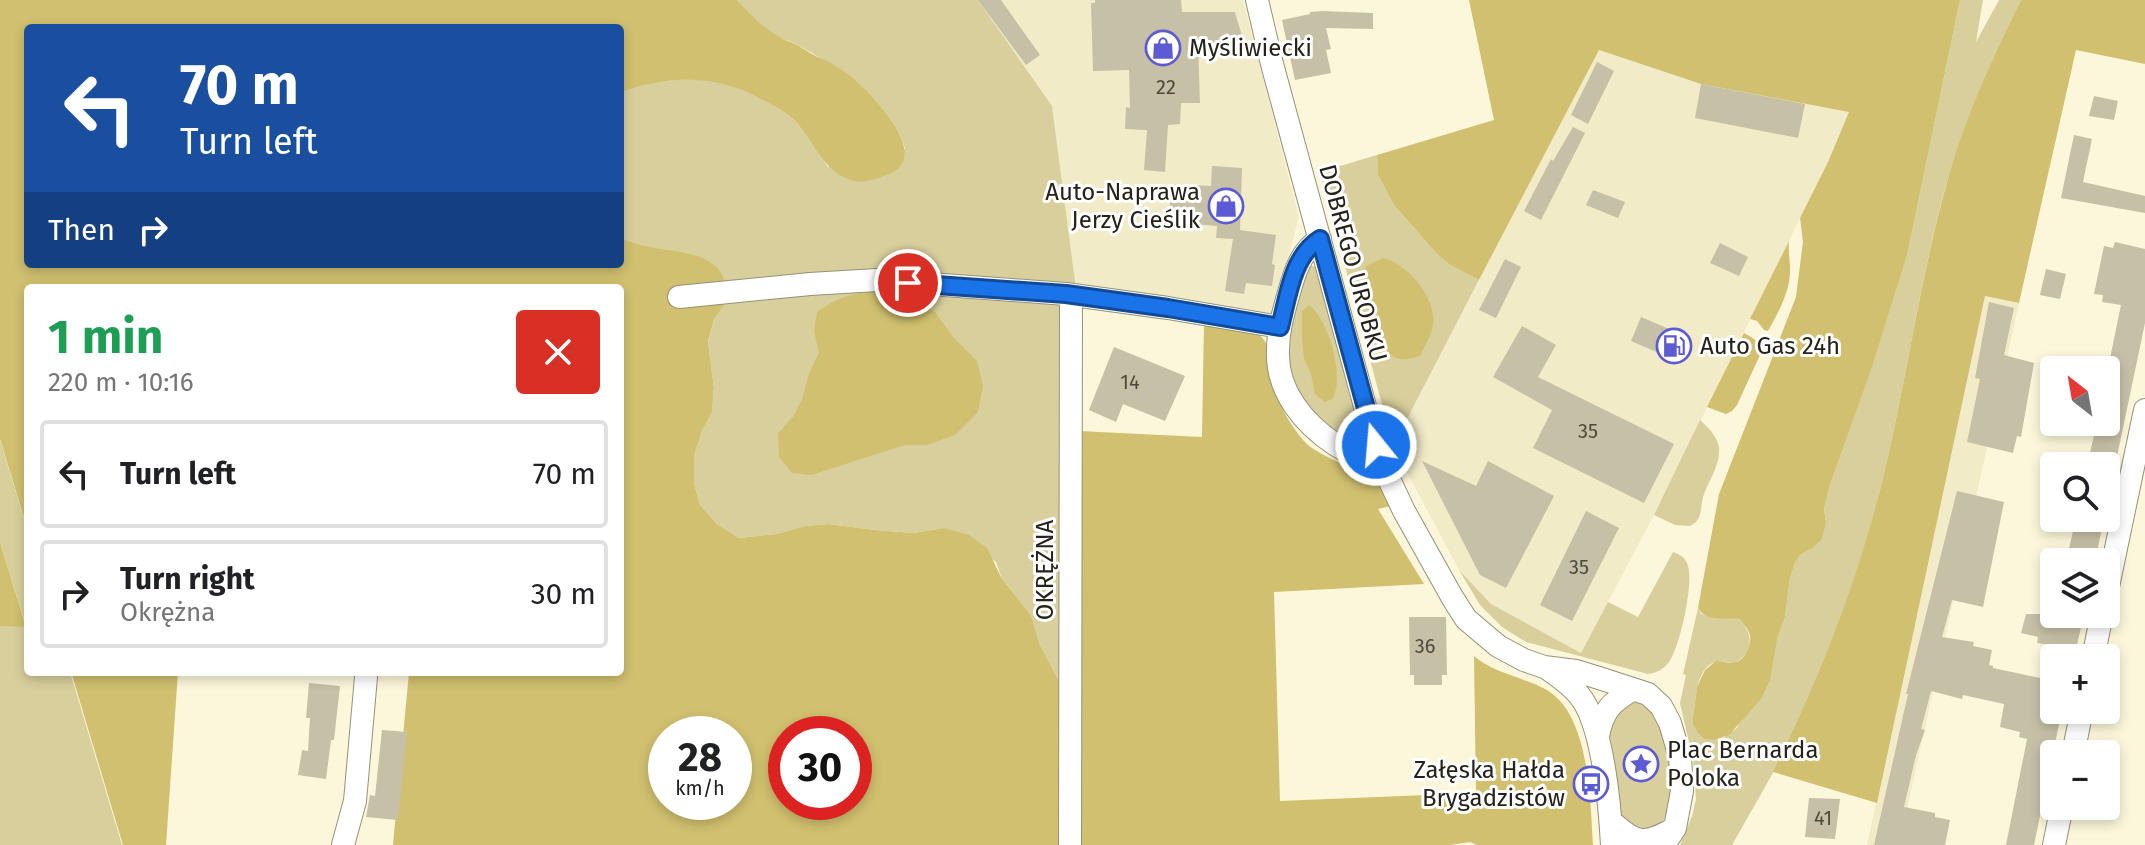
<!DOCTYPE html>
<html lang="en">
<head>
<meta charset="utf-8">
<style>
	body { margin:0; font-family:"Fira Sans",sans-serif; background:#f2f2f2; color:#202124; height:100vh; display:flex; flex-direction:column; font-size:30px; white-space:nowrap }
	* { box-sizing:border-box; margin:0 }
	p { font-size:26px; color:#757577 }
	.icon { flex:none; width:44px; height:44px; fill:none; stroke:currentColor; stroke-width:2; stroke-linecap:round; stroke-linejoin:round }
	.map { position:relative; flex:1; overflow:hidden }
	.sheet { position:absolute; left:24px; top:284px; width:600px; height:392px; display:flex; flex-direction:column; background:#fff; border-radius:8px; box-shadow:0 4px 12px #0003 }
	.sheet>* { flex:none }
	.banner { position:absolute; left:24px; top:24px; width:600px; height:244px; border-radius:8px; box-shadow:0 4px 12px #0003; background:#1a4fa0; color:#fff; overflow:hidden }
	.needle { width:52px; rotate:329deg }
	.controls { position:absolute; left:2040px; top:356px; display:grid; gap:16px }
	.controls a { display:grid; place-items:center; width:80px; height:80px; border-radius:8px; background:#fff; box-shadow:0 4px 12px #0003; font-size:40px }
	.speed { position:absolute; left:648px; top:716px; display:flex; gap:16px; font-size:40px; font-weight:700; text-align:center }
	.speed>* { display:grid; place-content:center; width:104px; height:104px; border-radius:50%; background:#fff; box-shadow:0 4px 12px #0003; line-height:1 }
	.speed small { font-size:20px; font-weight:400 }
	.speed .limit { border:12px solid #d22; background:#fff; color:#111 }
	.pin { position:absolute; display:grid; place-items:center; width:68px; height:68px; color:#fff; margin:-34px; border:4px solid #fff; border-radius:50%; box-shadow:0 2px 8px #0007 }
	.me { position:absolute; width:88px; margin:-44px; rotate:343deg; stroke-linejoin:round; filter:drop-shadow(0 0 6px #0008) }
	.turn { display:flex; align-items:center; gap:28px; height:168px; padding:0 24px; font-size:36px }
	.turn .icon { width:104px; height:104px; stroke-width:2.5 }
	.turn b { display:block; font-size:56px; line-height:68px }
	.then { display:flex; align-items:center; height:76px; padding:0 24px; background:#0003; gap:16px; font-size:30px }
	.round { display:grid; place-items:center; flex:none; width:84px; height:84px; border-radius:8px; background:#f2f2f2 }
	.head { display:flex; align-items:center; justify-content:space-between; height:136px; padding:0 24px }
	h1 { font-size:48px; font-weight:700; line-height:60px; color:#1e9e55 }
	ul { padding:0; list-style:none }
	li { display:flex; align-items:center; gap:24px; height:108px; margin:0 16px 12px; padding:0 8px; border:4px solid #e0e0e0; border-radius:8px }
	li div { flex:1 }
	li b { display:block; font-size:30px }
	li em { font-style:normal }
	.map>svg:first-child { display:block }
</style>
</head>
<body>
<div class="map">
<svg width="2145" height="845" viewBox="0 0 2145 845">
	<rect width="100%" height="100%" fill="#fcf7db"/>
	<!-- built -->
	<path fill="#f1ebc8" d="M978 0H1243L1299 217 1272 316 1076 289 1052 106Z
		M1599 50 1701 84 1850 111 1828 162 1654 515 1581 653 1491 604 1459 570 1393 446Z
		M1985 296 2019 303 1899 845H1867Z"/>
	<!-- green -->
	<path fill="#d8cf9c" d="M737 0H978L1052 106 1076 289 1060 683 1040 645 1031 615 1002 579 996 562 944 528 913 533 875 530 829 524 805 526 777 534 739 538 717 524 700 505 694 483V456L702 431 712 412 714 388 708 343 714 319 727 302 688 253 647 247 620 238V93C671 74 716 74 764 100 775 106 786 113 795 121 808 134 818 152 828 167L905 149C896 105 833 64 796 44 790 41 784 40 778 37 762 28 749 13 737 0Z
		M1960 0H1983L1976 42 1999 0H2021C1992 60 1964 122 1946 185 1919 283 1906 384 1882 482 1862 566 1832 649 1796 728 1777 768 1754 806 1732 845H1680L1692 816 1696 799 1693 760 1680 703 1686 675 1683 674 1698 608 1701 614 1714 618 1739 619C1753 634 1755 651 1735 663 1729 663 1721 660 1715 662 1695 669 1696 701 1693 717L1723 738 1737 728 1777 639 1785 617 1790 578 1795 563 1800 555 1811 549 1826 522 1824 509 1830 485 1870 372 1907 256Z
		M1377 155 1378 175 1394 205 1436 253 1450 265 1479 280 1393 446 1320 172Z
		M1310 265 1315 267 1319 272 1363 439V442L1357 445C1319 429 1284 385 1286 341 1286 323 1299 287 1304 267Z
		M1700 420C1708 427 1717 436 1719 447 1721 465 1708 481 1703 497 1701 504 1702 510 1699 517 1696 523 1696 522 1690 526L1675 525 1654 515Z
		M0 440 28 532V672H70L122 845H0V626H26L0 542Z
		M1673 552C1680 555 1684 556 1687 563 1695 580 1680 647 1669 662 1664 669 1657 673 1648 674L1526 642 1502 627 1480 605 1459 570 1491 604 1581 653 1608 602 1638 617Z
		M1631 702 1643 704C1649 710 1655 715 1659 723 1669 745 1681 810 1657 827 1654 829 1650 830 1646 832L1626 825 1620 812 1608 732 1611 713Z"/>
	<!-- forest -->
	<path fill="#d0c06f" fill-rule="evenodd" d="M0 0H737C749 13 762 27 778 36 783 40 789 41 795 44 800 46 805 50 810 53 819 58 829 61 837 67 854 77 869 93 882 108 899 128 922 164 884 176 875 179 864 183 855 181 824 175 815 142 796 122 786 112 773 105 761 99 715 74 668 75 620 93V28H28V264H620V238C630 241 640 245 650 247 673 252 712 251 723 277 726 284 726 295 727 302L714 319 708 342 714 388 712 412 702 431 694 456V483L700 505 717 524 739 538 777 534 805 526 829 524 875 530 913 533 944 528 969 535 987 548 1002 579 1031 615 1040 645 1060 683V845H393L409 672H620V288H28V531L0 439ZM666 734H734V802H666ZM786 734H854V802H786Z
		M1469 0H1960L1907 256 1870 373 1830 485 1824 509 1826 522 1822 539 1811 549 1800 555 1795 563 1790 578 1785 617 1777 639 1770 680 1761 699 1729 735 1713 740 1705 739 1699 734 1693 724V717L1697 687 1705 670 1716 661C1723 661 1730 664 1736 662 1745 660 1752 644 1750 635 1748 629 1743 623 1739 619 1725 618 1705 622 1698 608L1719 494 1796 297 1803 242 1800 218 1828 162 1849 112 1701 84 1599 50 1479 280 1450 265 1436 253 1394 205 1378 175 1377 155 1494 120Z
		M2021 0H2145V64L2076 50 2019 303 1985 296 1877 803 1773 772C1819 680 1857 583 1882 482 1906 384 1919 283 1946 186 1963 122 1992 59 2021 0Z
		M1789 241C1788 251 1790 259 1790 268 1791 290 1778 313 1768 331L1764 330 1757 321 1750 319Z
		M1383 258C1407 263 1437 298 1433 325 1432 335 1424 345 1421 355 1379 374 1376 325 1368 297 1364 283 1360 281 1366 266Z
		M891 290 918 299 936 313 953 337 977 361 983 386 978 412 955 435 927 445H905L811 475 792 473 779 457 778 433 793 417 802 399 809 374 819 353 814 331 817 312C844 293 859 292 891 290Z
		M1309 305C1328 318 1346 379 1332 399L1325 402 1315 394 1311 374 1304 358 1302 338V311Z
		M1204 323C1217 326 1249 329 1259 335 1273 343 1272 378 1276 393 1282 411 1292 427 1304 441 1318 457 1362 471 1382 480L1395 505 1378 509 1424 584 1274 592 1280 801 1476 793 1474 656C1495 674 1524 677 1547 690 1590 716 1590 800 1593 845H1477L1470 842 1450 845H1076L1079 431 1202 437Z
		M1744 333C1753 338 1762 342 1760 355L1737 405 1732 411 1726 414 1707 407Z
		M0 542 26 627 0 626Z
		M71 672H178L166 845H123Z"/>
	<!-- building -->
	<path fill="#c5c0a6" d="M978 0H1001L1040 55 1026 65Z
		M1095 0H1181L1182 12H1235L1244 43H1198L1200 103H1181L1180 124 1168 125 1165 172 1144 170 1147 130 1125 129 1126 107 1130 108 1129 70 1093 71 1091 3H1095Z
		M1322 11 1373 13V29L1326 28 1331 49 1326 50 1331 73 1295 80 1282 20 1310 14V12Z
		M1597 62 1614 71 1588 124 1571 115Z
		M1701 84 1805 104 1798 138 1695 118Z
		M2094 96 2118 101 2114 120 2089 116Z
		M1573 127 1585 133 1541 220 1524 211 1551 159 1553 161Z
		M2074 135 2092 139 2083 182 2145 196V213L2061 198Z
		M1212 166 1242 168 1240 230 1276 235 1272 264 1275 265 1272 286 1246 283 1244 294 1225 291 1233 239 1216 238 1217 226 1169 222 1171 184 1211 186Z
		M1593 190 1625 202 1618 218 1586 205Z
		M2115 242 2145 249V323L2115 466H2087L2097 422H2106V378L2121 305 2102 302 2103 295 2094 294 2104 246 2113 248Z
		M1720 243 1748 257 1739 276 1710 263Z
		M1505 259 1521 267 1496 318 1479 310Z
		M2046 269 2066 274 2060 299 2040 295Z
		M1989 302 2014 308 2004 355 2034 363 2021 437 2017 436 2013 453 1967 442 1980 379 1975 378Z
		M1641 317 1676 332 1666 356 1631 341Z
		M1522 326 1556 345 1538 377 1674 444 1644 503 1533 448 1552 410 1493 377Z
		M1114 347 1185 376 1165 421 1123 404 1116 422 1089 410Z
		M1422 461 1476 486 1488 461 1554 496 1506 588 1480 575Z
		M1957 491 2004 502 1983 607 1952 600 1942 637 1974 642 1973 646 1992 650 1989 665 1993 666V668L2054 681V710H2062L2034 845H2006L2027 739 2019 737 2020 732 2000 727 2004 704 1963 695 1962 699 1931 691 1921 729 1925 730 1916 755 1904 807 1935 813V817L1950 820 1945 845H1874L1908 694H1906Z
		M1586 511 1619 528 1572 621 1540 605Z
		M2076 518H2104L2095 562H2066Z
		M2026 614H2084L2074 658H2045L2049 645 2037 643 2038 637 2021 633Z
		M1409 617H1446L1447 675H1442V685H1414V675H1410Z
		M309 683 340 686 334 740H331L326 779 298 775 302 750 308 751 310 718H306Z
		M382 730 407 732 398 820 366 817 370 795 375 796Z
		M1809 798 1840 799 1835 839 1805 837Z"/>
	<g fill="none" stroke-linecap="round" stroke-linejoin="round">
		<!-- street casing -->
		<g stroke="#959178" stroke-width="24">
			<path id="street" d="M1257 0 1272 64 1369 421 1388 477 1404 511 1452 597 1466 619 1498 646 1524 660 1544 667 1576 671 1599 678 1648 694 1661 706 1670 723 1680 757 1682 791 1675 828 1664 845
				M1320 239C1300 251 1294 275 1288 296 1283 314 1278 331 1278 350 1276 391 1304 424 1336 445 1351 454 1364 461 1382 459
				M679 297 810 284 877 280 1066 294 1168 308 1280 327
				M2106 596 2145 410
				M2093 658 2102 614
				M1545 667C1557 675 1570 684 1579 695 1603 723 1610 808 1612 845
				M1598 736C1603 711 1610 703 1632 690
				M2073 754 2082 710
				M1611 821C1637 845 1645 845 1675 828
				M343 845 355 801 366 677
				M1070 845 1071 295
				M2054 845 2062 806"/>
		</g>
		<!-- street -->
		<use href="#street" stroke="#fff" stroke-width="22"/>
	</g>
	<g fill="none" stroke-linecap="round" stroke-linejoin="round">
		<!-- route casing -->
		<g stroke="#114b97" stroke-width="20">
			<path id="route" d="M908 283 1066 294 1168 308 1280 327C1288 297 1292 256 1320 239L1376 445"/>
		</g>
		<!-- route -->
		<use href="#route" stroke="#1a73e8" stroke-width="14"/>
	</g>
	<!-- icons -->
	<defs>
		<g id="shop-ring" transform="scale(1.8)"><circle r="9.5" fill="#fff" stroke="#5c5bd3" stroke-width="1.5"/><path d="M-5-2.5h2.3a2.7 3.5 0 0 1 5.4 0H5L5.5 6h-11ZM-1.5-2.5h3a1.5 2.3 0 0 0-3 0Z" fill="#5c5bd3"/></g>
		<g id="fuel-ring" transform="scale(1.8)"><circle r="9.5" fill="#fff" stroke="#5c5bd3" stroke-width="1.5"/><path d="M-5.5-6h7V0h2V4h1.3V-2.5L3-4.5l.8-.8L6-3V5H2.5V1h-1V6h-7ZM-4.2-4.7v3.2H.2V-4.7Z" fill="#5c5bd3"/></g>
		<g id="sight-ring" transform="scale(1.8)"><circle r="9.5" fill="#fff" stroke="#5c5bd3" stroke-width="1.5"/><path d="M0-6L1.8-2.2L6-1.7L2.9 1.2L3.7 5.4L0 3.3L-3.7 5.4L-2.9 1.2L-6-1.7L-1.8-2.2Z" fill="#5c5bd3"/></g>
		<g id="bus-ring" transform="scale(1.8)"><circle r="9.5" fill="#fff" stroke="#5c5bd3" stroke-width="1.5"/><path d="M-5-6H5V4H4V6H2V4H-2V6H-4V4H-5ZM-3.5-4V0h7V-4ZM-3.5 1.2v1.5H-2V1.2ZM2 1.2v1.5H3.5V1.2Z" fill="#5c5bd3"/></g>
	</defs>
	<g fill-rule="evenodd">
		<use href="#shop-ring" x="1163" y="48"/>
		<use href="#shop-ring" x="1226" y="206"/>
		<use href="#fuel-ring" x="1674" y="346"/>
		<use href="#sight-ring" x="1641" y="764"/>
		<use href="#bus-ring" x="1591" y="784"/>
	</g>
	<g text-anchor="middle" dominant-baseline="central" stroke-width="6" stroke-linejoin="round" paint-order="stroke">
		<!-- number labels -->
		<g font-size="20" fill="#4c4a3c">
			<text x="1166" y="87">22</text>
			<text x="1130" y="382">14</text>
			<text x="1588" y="431">35</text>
			<text x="1579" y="567">35</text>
			<text x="1425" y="646">36</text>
			<text x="1823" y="818">41</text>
		</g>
		<!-- poi labels -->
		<g font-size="24" fill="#242219" stroke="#fff" text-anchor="start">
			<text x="1189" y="48">Myśliwiecki</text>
			<text x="1200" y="192" text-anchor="end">Auto-Naprawa<tspan x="1200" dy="28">Jerzy Cieślik</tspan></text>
			<text x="1700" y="346">Auto Gas 24h</text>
			<text x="1667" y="750">Plac Bernarda<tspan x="1667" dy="28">Poloka</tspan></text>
			<text x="1565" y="770" text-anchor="end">Załęska Hałda<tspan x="1565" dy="28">Brygadzistów</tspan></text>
		</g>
		<!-- street labels -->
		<g font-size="24" fill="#242219" stroke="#fff">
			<text transform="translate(1353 263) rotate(75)">DOBREGO UROBKU</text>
			<text transform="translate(1045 570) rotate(-90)">OKRĘŻNA</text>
		</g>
	</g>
</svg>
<div class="controls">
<a><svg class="needle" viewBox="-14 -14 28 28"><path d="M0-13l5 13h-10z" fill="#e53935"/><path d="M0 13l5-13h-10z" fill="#757577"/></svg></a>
<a><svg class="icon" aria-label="search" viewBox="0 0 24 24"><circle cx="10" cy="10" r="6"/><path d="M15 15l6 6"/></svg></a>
<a><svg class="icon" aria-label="layers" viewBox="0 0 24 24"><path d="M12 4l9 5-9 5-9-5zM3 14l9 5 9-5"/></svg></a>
<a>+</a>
<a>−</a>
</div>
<div class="speed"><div>28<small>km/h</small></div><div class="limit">30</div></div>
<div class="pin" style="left:908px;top:283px;background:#d93025"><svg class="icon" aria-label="arrive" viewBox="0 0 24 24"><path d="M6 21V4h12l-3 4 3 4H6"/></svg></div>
<svg class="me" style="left:1376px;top:445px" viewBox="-20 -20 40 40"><circle r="17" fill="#1a73e8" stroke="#fff" stroke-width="3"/><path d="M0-11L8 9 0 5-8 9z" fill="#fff"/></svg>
<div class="banner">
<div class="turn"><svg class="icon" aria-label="left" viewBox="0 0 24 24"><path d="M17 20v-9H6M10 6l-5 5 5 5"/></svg><div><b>70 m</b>Turn left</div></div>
<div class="then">Then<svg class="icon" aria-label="right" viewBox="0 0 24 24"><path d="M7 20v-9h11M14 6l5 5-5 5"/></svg></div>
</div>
<section class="sheet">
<div class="head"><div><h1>1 min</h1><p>220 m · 10:16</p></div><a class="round" style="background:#d93025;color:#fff"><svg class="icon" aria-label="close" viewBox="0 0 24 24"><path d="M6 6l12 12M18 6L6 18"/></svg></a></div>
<ul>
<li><svg class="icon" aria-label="left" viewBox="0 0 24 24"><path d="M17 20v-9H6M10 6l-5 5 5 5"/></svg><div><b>Turn left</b></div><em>70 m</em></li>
<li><svg class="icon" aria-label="right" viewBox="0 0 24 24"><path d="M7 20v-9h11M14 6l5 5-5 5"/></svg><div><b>Turn right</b><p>Okrężna</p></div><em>30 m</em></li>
</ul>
</section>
</div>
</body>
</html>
